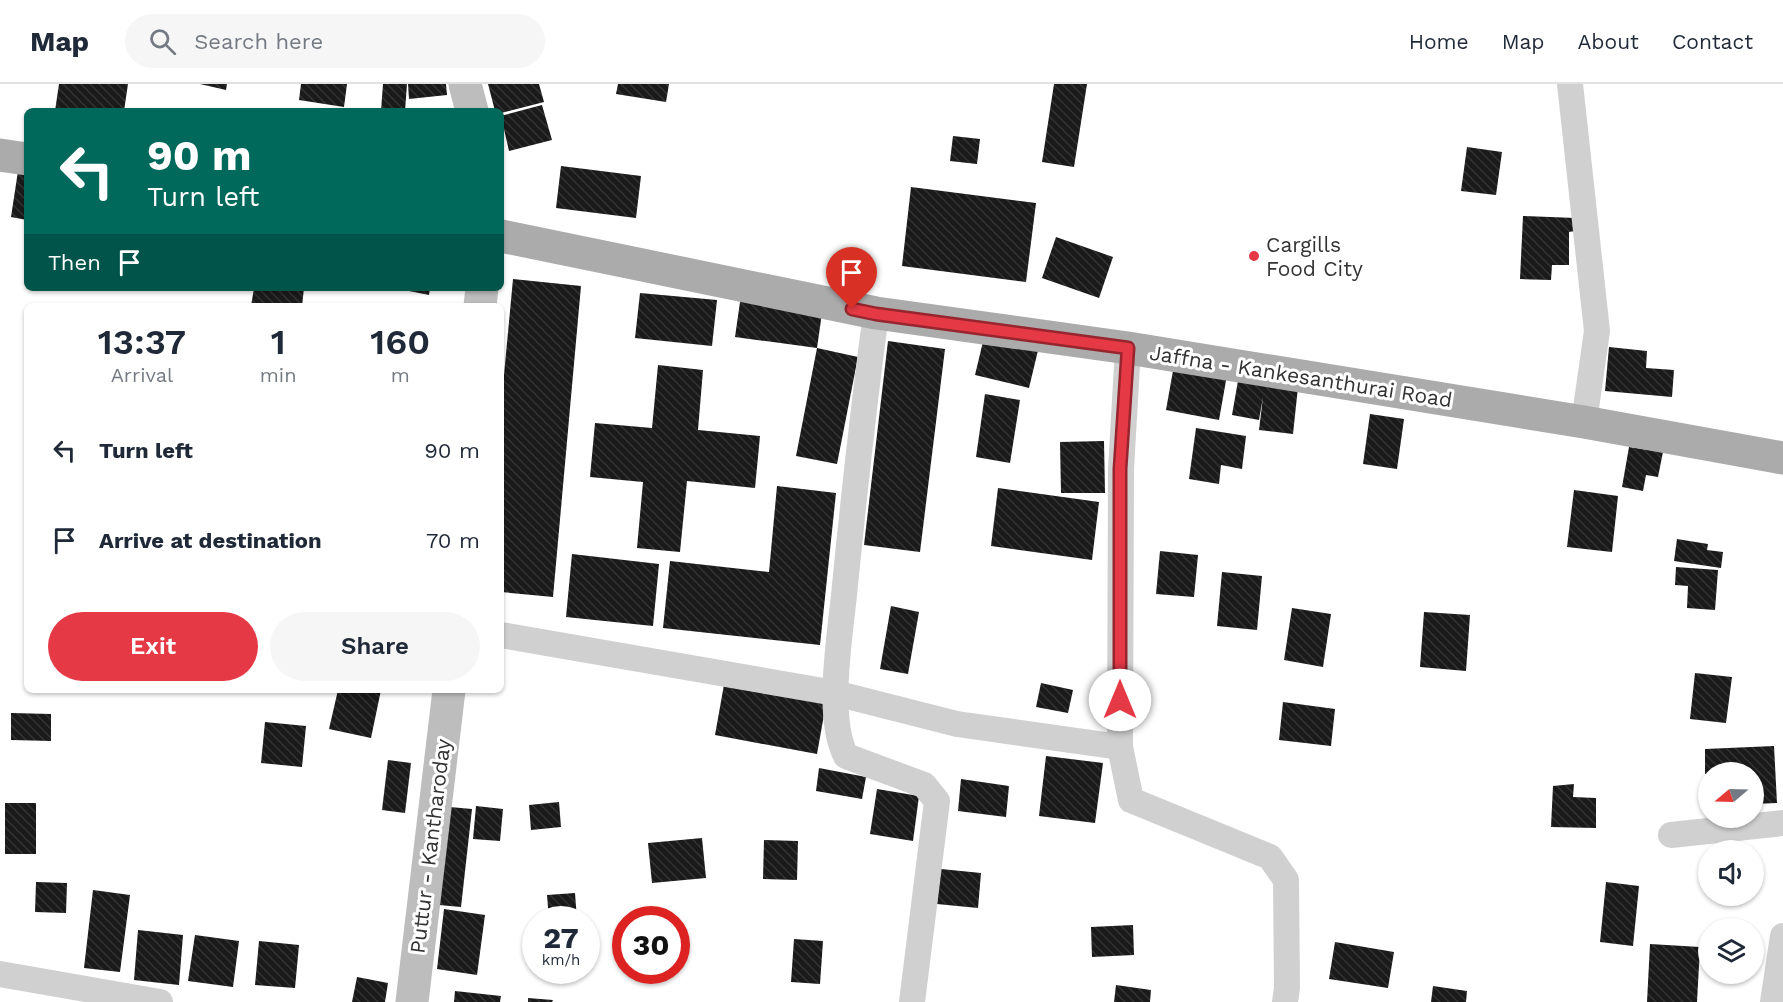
<!DOCTYPE html>
<html lang="en">
<head>
<meta charset="utf-8">
<style>
	body { margin:0; font-family:"Work Sans",sans-serif; background:#f6f6f7; color:#1f2937; height:100vh; display:flex; flex-direction:column; font-size:22px; white-space:nowrap }
	* { box-sizing:border-box; margin:0 }
	p { font-size:20px; color:#747a83 }
	.icon { flex:none; width:33px; height:33px; fill:none; stroke:currentColor; stroke-width:2; stroke-linecap:round; stroke-linejoin:round }
	.map { position:relative; flex:1; overflow:hidden }
	.details { position:absolute; left:24px; top:219px; width:480px; height:390px; display:flex; flex-direction:column; background:#fff; border-radius:9px; box-shadow:0 2px 4px #0004 }
	.details>* { flex:none }
	.banner { position:absolute; left:24px; top:24px; width:480px; height:183px; border-radius:9px; box-shadow:0 2px 4px #0004; background:#00695c; color:#fff; overflow:hidden }
	.needle { width:39px; rotate:251deg }
	.fabs { position:absolute; left:1698px; top:678px; display:grid; gap:12px }
	.fabs a { display:grid; place-items:center; width:66px; height:66px; border-radius:50%; background:#fff; box-shadow:0 2px 4px #0004; font-size:30px }
	.speed { position:absolute; left:522px; top:822px; display:flex; gap:12px; font-size:30px; font-weight:700; text-align:center }
	.speed>* { display:grid; place-content:center; width:78px; height:78px; border-radius:50%; background:#fff; box-shadow:0 2px 4px #0004; line-height:1 }
	.speed small { font-size:15px; font-weight:400 }
	.speed .limit { border:9px solid #d22; background:#fff; color:#111 }
	.pin { position:absolute; display:grid; place-items:center; width:51px; height:51px; color:#fff; margin:-62px -26px; border-radius:50% 50% 50% 0; rotate:-45deg; box-shadow:0 0 6px #0007 }
	.pin .icon { rotate:45deg }
	.me { position:absolute; width:66px; margin:-33px; rotate:0deg; stroke-linejoin:round; filter:drop-shadow(0 0 4px #0008) }
	.turn { display:flex; align-items:center; gap:21px; height:126px; padding:0 24px; font-size:27px }
	.turn .icon { width:78px; height:78px; stroke-width:2.5 }
	.turn b { display:block; font-size:42px; line-height:51px }
	.then { display:flex; align-items:center; height:57px; padding:0 24px; background:#0003; gap:12px; font-size:22px }
	.eta { display:flex; justify-content:space-evenly; align-items:center; height:102px; text-align:center }
	.eta b { font-size:36px; font-weight:600; line-height:42px }
	.primary-button { display:flex; gap:12px; margin-top:auto; padding:12px 24px }
	.primary-button a { flex:1; height:69px; border-radius:36px; background:#e63946; color:#fff; font-size:24px; font-weight:600; line-height:69px; text-align:center }
	.primary-button a+a { background:#f6f6f7; color:#1f2937 }
	ul { padding:0; list-style:none }
	li { display:flex; align-items:center; gap:18px; height:90px; padding:0 24px }
	li div { flex:1 }
	li b { display:block; font-size:22px }
	li em { font-style:normal }
	header { display:flex; align-items:center; gap:36px; box-sizing:border-box; height:84px; padding:0 30px; background:#fff; border-bottom:2px solid #e0e1e3 }
	header strong { font-size:28px }
	nav { display:flex; gap:33px; margin-inline-start:auto; font-size:21px }
	.search { width:420px; height:54px; background:#f6f6f7; display:flex; align-items:center; gap:15px; box-sizing:border-box; padding:0 21px; border-radius:33px; color:#747a83; font-size:22px }
	.map>svg:first-child { display:block }
</style>
</head>
<body>
<header>
<strong>Map</strong>
<div class="search"><svg class="icon" aria-label="search" viewBox="0 0 24 24"><circle cx="10" cy="10" r="6"/><path d="M15 15l6 6"/></svg>Search here</div>
<nav><a>Home</a><a>Map</a><a>About</a><a>Contact</a></nav>
</header>
<div class="map">
<svg width="1783" height="918" viewBox="0 0 1783 918">
	<defs>
		<pattern id="building-back-hatch" width="6" height="6" patternUnits="userSpaceOnUse" patternTransform="scale(1.5)"><rect width="6" height="6" fill="#1a1a1a"/><path d="M-1 5l2 2M0 0l6 6M5-1l2 2" fill="none" stroke="#333"/></pattern>
	</defs>
	<rect width="100%" height="100%" fill="#fff"/>
	<!-- building -->
	<path fill="url(#building-back-hatch)" d="M59 0H128L124 27H55Z
		M200 0H227L226 6Z
		M301 0H347L344 23 299 16Z
		M383 0H407L405 27H381Z
		M408 0H446L447 11 409 15Z
		M488 0H539L544 18 501 29V27H495Z
		M618 0H669L666 18 616 10Z
		M1054 0H1087L1074 83 1042 78Z
		M542 21 552 56 509 67 501 32Z
		M953 52 980 55 977 80 950 77Z
		M1467 63 1502 68 1496 111 1461 107Z
		M561 82 641 92 636 134 556 124Z
		M18 87 27 88V136L11 133Z
		M911 103 1036 119 1026 198 902 182Z
		M1523 132 1576 134 1575 147 1569 148V181H1552L1551 196 1520 195Z
		M1056 153 1113 173 1099 214 1042 194Z
		M513 195 581 202 553 513 501 508V323Z
		M254 204H304L302 222H251Z
		M394 204H430L429 211Z
		M640 209 717 216 712 262 635 254Z
		M741 211 823 222 817 264 858 273 837 380 796 372 817 264 735 253Z
		M986 245 1040 258 1029 304 975 291Z
		M888 257 945 265 920 468 864 461Z
		M1609 263 1647 267 1646 284 1674 286 1672 313 1605 307Z
		M658 281 703 286 698 346 760 352 755 404 687 397 680 468 637 464 643 398 590 393 595 339 652 344Z
		M1174 281 1227 291 1219 336 1166 326Z
		M1239 291 1298 303 1293 350 1259 346 1263 313 1259 336 1232 331Z
		M985 310 1020 316 1010 379 976 373Z
		M1370 330 1404 335 1397 385 1363 380Z
		M1196 344 1246 352 1242 385 1221 381 1219 400 1189 395Z
		M1104 357 1105 409H1061L1060 358Z
		M1629 363 1663 368 1658 393 1646 391 1643 407 1622 403Z
		M777 402 836 409 820 561 663 544 670 477 769 488Z
		M998 404 1099 418 1092 476 991 462Z
		M1574 406 1618 412 1612 468 1567 463Z
		M1677 455 1708 460 1707 466 1723 468 1721 484 1674 477Z
		M1160 467 1198 471 1194 513 1156 510Z
		M572 470 659 480 653 542 566 533Z
		M1676 483 1718 486 1715 526 1687 524 1688 502 1675 501Z
		M1222 488 1262 492 1257 546 1217 542Z
		M891 522 919 528 908 590 880 585Z
		M1292 524 1331 530 1323 583 1284 576Z
		M1424 528 1470 531 1466 587 1420 583Z
		M1695 589 1732 593 1726 639 1690 635Z
		M725 595 827 614 817 670 715 651Z
		M1041 599 1073 606 1068 629 1036 623Z
		M338 606H381L371 654 329 645Z
		M1283 618 1335 625 1331 662 1279 656Z
		M11 629 51 630V657L11 656Z
		M265 638 306 642 302 683 261 679Z
		M1774 662 1777 719 1754 720V688H1708V690H1705V665Z
		M1046 672 1103 679 1095 739 1039 732Z
		M388 676 411 679 405 729 382 726Z
		M819 684 866 693 862 715 816 707Z
		M961 695 1009 702 1006 733 958 727Z
		M1574 700 1573 713 1596 714V744L1551 743 1553 702Z
		M877 705 919 712 913 757 870 750Z
		M559 718 561 743 531 746 529 721Z
		M5 719H36V770H5Z
		M476 722 503 725 500 757 473 755Z
		M450 723 472 725 461 823 439 821Z
		M702 754 706 794 652 799 648 759Z
		M764 756 798 757 797 796 763 795Z
		M941 785 981 789 978 824 937 820Z
		M36 798 67 799 66 829 35 828Z
		M1606 798 1639 802 1633 862 1600 858Z
		M93 806 130 811 120 888 84 884Z
		M575 809 577 836H549L547 811Z
		M444 825 485 831 477 891 437 885Z
		M1133 841 1134 871 1092 873 1091 843Z
		M138 846 183 851 179 901 134 896Z
		M195 851 239 857 233 903 188 897Z
		M794 855 823 857 820 900 791 898Z
		M259 857 299 861 295 904 255 901Z
		M1335 858 1394 868 1388 904 1329 895Z
		M1650 860 1700 863 1697 918H1647Z
		M357 893 388 899 385 918H352Z
		M1116 901 1151 906 1150 918H1114Z
		M1433 902 1467 907 1466 918H1431Z
		M455 907 501 912 500 918H454Z
		M528 914 553 916 552 918H528Z"/>
	<g fill="none" stroke-linecap="round" stroke-linejoin="round">
		<!-- street -->
		<path stroke="#d0d0d0" stroke-width="26" d="M1570 0 1597 247 1584 338
			M876 229C864 320 854 410 845 501 841 547 825 632 846 672L924 701 937 717 912 918
			M501 551 835 609 957 640 1120 663 1121 385 1128 264
			M1120 663 1131 716 1270 773 1286 796 1287 904 1285 918
			M1671 751 1783 739
			M0 890 160 918
			M1773 918 1783 852"/>
		<!-- secondary -->
		<path stroke="#bdbdbd" stroke-width="33" d="M465 0 472 27
			M480 222 482 204
			M412 918 449 606"/>
		<!-- primary -->
		<path stroke="#ababab" stroke-width="33" d="M0 71 27 75
			M501 152 876 229 1128 264 1584 338 1783 374"/>
	</g>
	<g fill="none" stroke-linecap="round" stroke-linejoin="round">
		<!-- route casing -->
		<g stroke="#96252e" stroke-width="15">
			<path id="route" d="M852 225 876 230 1128 264 1120 385V616"/>
		</g>
		<!-- route -->
		<use href="#route" stroke="#e63946" stroke-width="10"/>
	</g>
	<!-- markers -->
	<circle fill="#e63946" stroke="#fff" stroke-width="2" cx="1254" cy="172" r="6"/>
	<g text-anchor="middle" dominant-baseline="central" stroke-width="6" stroke-linejoin="round" paint-order="stroke">
		<!-- poi labels -->
		<g font-size="21" fill="#333" stroke="#fff" text-anchor="start">
			<text x="1266" y="160">Cargills<tspan x="1266" dy="24">Food City</tspan></text>
		</g>
		<!-- street labels -->
		<g font-size="21" fill="#333" stroke="#fff">
			<text transform="translate(1301 292) rotate(9)">Jaffna - Kankesanthurai Road</text>
			<text transform="translate(430 762) rotate(-83)">Puttur - Kantharoday</text>
		</g>
	</g>
</svg>
<div class="fabs">
<a><svg class="needle" viewBox="-14 -14 28 28"><path d="M0-13l5 13h-10z" fill="#e53935"/><path d="M0 13l5-13h-10z" fill="#747a83"/></svg></a>
<a><svg class="icon" aria-label="sound" viewBox="0 0 24 24"><path d="M4 9h4l5-4v14l-5-4H4zM17 9q2 3 0 6"/></svg></a>
<a><svg class="icon" aria-label="layers" viewBox="0 0 24 24"><path d="M12 4l9 5-9 5-9-5zM3 14l9 5 9-5"/></svg></a>
</div>
<div class="speed"><div>27<small>km/h</small></div><div class="limit">30</div></div>
<div class="pin" style="left:852px;top:225px;background:#d93025"><svg class="icon" aria-label="arrive" viewBox="0 0 24 24"><path d="M6 21V4h12l-3 4 3 4H6"/></svg></div>
<svg class="me" style="left:1120px;top:616px" viewBox="-20 -20 40 40"><circle r="19" fill="#fff"/><path d="M0-13L10 11 0 6-10 11z" fill="#e63946"/></svg>
<div class="banner">
<div class="turn"><svg class="icon" aria-label="left" viewBox="0 0 24 24"><path d="M17 20v-9H6M10 6l-5 5 5 5"/></svg><div><b>90 m</b>Turn left</div></div>
<div class="then">Then<svg class="icon" aria-label="arrive" viewBox="0 0 24 24"><path d="M6 21V4h12l-3 4 3 4H6"/></svg></div>
</div>
<section class="details">
<div class="eta">
<div><b>13:37</b><p>Arrival</p></div>
<div><b>1</b><p>min</p></div>
<div><b>160</b><p>m</p></div>
</div>
<ul>
<li><svg class="icon" aria-label="left" viewBox="0 0 24 24"><path d="M17 20v-9H6M10 6l-5 5 5 5"/></svg><div><b>Turn left</b></div><em>90 m</em></li>
<li><svg class="icon" aria-label="arrive" viewBox="0 0 24 24"><path d="M6 21V4h12l-3 4 3 4H6"/></svg><div><b>Arrive at destination</b></div><em>70 m</em></li>
</ul>
<div class="primary-button"><a>Exit</a><a>Share</a></div>
</section>
</div>
</body>
</html>
